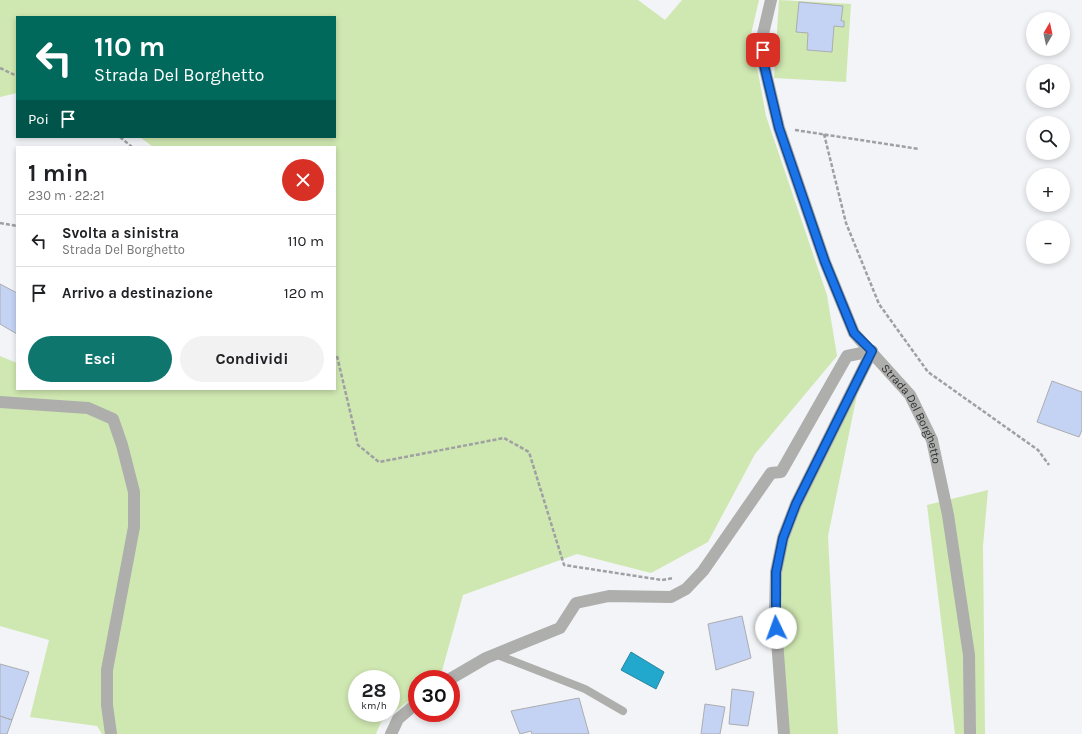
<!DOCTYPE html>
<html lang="it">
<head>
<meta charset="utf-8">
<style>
	body { margin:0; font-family:Karla,sans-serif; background:#f2f2f2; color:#202124; height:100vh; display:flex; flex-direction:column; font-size:15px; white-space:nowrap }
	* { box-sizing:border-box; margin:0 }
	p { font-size:13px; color:#757577 }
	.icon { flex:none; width:22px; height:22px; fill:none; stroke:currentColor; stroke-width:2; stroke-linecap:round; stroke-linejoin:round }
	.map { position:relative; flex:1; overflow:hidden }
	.sheet { position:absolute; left:16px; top:146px; width:320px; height:244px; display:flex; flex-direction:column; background:#fff; border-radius:0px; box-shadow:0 2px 6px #0003 }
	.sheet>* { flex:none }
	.top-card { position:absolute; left:16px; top:16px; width:320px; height:122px; border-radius:0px; box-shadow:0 2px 6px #0003; background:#00695c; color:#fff; overflow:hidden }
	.needle { width:26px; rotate:9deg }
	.tools { position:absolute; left:1026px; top:12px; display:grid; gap:8px }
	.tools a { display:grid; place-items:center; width:44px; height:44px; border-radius:50%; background:#fff; box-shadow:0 2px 6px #0003; font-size:20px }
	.speed { position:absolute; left:348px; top:670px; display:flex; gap:8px; font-size:20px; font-weight:700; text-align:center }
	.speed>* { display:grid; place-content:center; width:52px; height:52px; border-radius:50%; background:#fff; box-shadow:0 2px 6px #0003; line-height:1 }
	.speed small { font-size:10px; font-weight:400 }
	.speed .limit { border:6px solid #d22; background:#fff; color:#111 }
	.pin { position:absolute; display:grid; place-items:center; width:34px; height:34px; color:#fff; margin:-17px; border-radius:8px; box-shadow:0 2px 6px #0006 }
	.me { position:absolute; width:44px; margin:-22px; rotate:357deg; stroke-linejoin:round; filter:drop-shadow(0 0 3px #0008) }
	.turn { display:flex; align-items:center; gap:14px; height:84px; padding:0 12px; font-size:18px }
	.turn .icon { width:52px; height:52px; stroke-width:2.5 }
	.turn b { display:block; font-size:28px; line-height:34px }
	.then { display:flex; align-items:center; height:38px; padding:0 12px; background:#0003; gap:8px; font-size:15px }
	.round { display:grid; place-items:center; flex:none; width:42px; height:42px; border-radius:21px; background:#f2f2f2 }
	.summary { display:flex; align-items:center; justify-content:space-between; height:68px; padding:0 12px }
	h1 { font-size:24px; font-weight:700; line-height:30px }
	.button { display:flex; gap:8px; margin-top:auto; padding:8px 12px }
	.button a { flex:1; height:46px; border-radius:24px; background:#0f766e; color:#fff; font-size:16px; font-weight:700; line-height:46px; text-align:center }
	.button a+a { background:#f2f2f2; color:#202124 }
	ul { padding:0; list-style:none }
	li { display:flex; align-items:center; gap:12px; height:52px; padding:0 12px; border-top:1px solid #e0e0e0 }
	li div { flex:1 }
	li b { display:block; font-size:15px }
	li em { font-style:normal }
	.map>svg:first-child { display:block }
</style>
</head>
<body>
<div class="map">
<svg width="1082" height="734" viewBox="0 0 1082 734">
	<rect width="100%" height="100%" fill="#f2f4f7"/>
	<!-- green -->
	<path fill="#cfe7b1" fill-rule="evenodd" d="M0 0H638L665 20 682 0H759L751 34 766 116 827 295 837 356 755 454 708 542 651 573 577 554 463 595 440 678 438 679H417V695L381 722 376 734H102L97 726 30 717 49 640 0 626V356L17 363V389H335V147H153L140 137H335V17H17V93L0 97ZM357 679H391V713H357Z
		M779 0 851 4 846 82 774 78Z
		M861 375 828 536 838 734H784L775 613 783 538Z
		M988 490 983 546 985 734H955L927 505Z"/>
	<!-- water -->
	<path fill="#22a8cd" stroke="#27859f" d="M631 652 664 672 656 689 621 670Z"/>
	<!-- building -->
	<path fill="#c4d2f3" stroke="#acadb0" d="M799 2 843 6 841 21H844V27L834 26 832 52 807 50 808 33 796 32Z
		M0 284 17 293V334L0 324Z
		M1052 381 1082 392V430L1079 437 1037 422Z
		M742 616 751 658 716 670 708 624Z
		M0 664 29 672 12 720 0 716Z
		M732 689 754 692 748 726 729 724Z
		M579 698 589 734H532L531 731 520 734 511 711Z
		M705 704 725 707 720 734H701Z
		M0 716 12 720 7 734H0Z"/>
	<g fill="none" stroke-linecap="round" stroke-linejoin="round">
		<!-- path -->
		<path stroke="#9ea0a2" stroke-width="2.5" stroke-dasharray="4 2" stroke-linecap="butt" d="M0 68 17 76
			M795 130 919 149
			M824 134 846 223 879 304 928 372 1038 450 1049 465
			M120 137 132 147
			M0 223 17 226
			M337 356 358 445 379 462 504 438 529 452 564 565 662 580 673 578"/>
		<!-- lane -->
		<path stroke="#aeaeac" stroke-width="8" d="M495 654 585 689 623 711"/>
		<!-- street -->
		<g stroke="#aeaeac" stroke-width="12">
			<path id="s1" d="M771 0 763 34 764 65 779 128 825 262 854 333 910 395 932 440 948 515 969 655 970 734"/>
			<path d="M0 402 88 408 113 419 122 445 134 492V527L107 670V705L111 734"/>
			<path d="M450 679 486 658 560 628 576 603 609 596 671 597 686 589 703 571 771 473 781 472 847 356 872 351"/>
			<path d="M391 734 398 719 417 703"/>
			<path d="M784 734 775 613 776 572 783 538 796 504 872 351"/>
		</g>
	</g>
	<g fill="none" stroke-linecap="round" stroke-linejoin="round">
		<!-- route casing -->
		<g stroke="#114b97" stroke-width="10">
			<path id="route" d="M763 50 764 65 779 128 825 262 854 333 872 351 796 504 783 538 776 572V628"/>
		</g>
		<!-- route -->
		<use href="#route" stroke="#1a73e8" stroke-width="7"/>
	</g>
	<g text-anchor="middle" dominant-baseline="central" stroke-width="3.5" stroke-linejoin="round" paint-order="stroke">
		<!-- street labels -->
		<g font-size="12" fill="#323334" stroke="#fff">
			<text stroke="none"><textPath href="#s1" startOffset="450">Strada Del Borghetto</textPath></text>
		</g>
	</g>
</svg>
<div class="tools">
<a><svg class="needle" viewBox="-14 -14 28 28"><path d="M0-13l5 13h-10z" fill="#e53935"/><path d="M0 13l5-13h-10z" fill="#757577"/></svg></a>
<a><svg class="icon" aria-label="sound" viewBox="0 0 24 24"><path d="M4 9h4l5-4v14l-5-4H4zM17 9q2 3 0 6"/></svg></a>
<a><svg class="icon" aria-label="search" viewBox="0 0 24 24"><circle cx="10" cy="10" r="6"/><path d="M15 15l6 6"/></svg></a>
<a>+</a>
<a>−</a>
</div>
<div class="speed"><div>28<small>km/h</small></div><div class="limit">30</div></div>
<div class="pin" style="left:763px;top:50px;background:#d93025"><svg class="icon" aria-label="arrive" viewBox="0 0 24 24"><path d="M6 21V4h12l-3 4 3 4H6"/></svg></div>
<svg class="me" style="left:776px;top:628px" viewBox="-20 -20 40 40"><circle r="19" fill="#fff"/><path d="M0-13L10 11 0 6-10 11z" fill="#1a73e8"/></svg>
<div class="top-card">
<div class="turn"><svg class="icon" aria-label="left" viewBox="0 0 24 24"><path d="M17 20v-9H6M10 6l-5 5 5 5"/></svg><div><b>110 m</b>Strada Del Borghetto</div></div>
<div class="then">Poi<svg class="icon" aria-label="arrive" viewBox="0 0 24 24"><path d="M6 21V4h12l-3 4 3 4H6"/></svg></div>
</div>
<section class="sheet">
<div class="summary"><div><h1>1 min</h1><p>230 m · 22:21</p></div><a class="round" style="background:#d93025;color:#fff"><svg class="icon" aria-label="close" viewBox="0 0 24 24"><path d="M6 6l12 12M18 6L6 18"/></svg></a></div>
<ul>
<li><svg class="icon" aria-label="left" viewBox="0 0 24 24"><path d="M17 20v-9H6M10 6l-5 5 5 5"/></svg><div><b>Svolta a sinistra</b><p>Strada Del Borghetto</p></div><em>110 m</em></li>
<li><svg class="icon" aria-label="arrive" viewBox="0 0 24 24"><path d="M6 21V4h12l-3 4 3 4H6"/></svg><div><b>Arrivo a destinazione</b></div><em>120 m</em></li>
</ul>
<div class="button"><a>Esci</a><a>Condividi</a></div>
</section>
</div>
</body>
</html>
